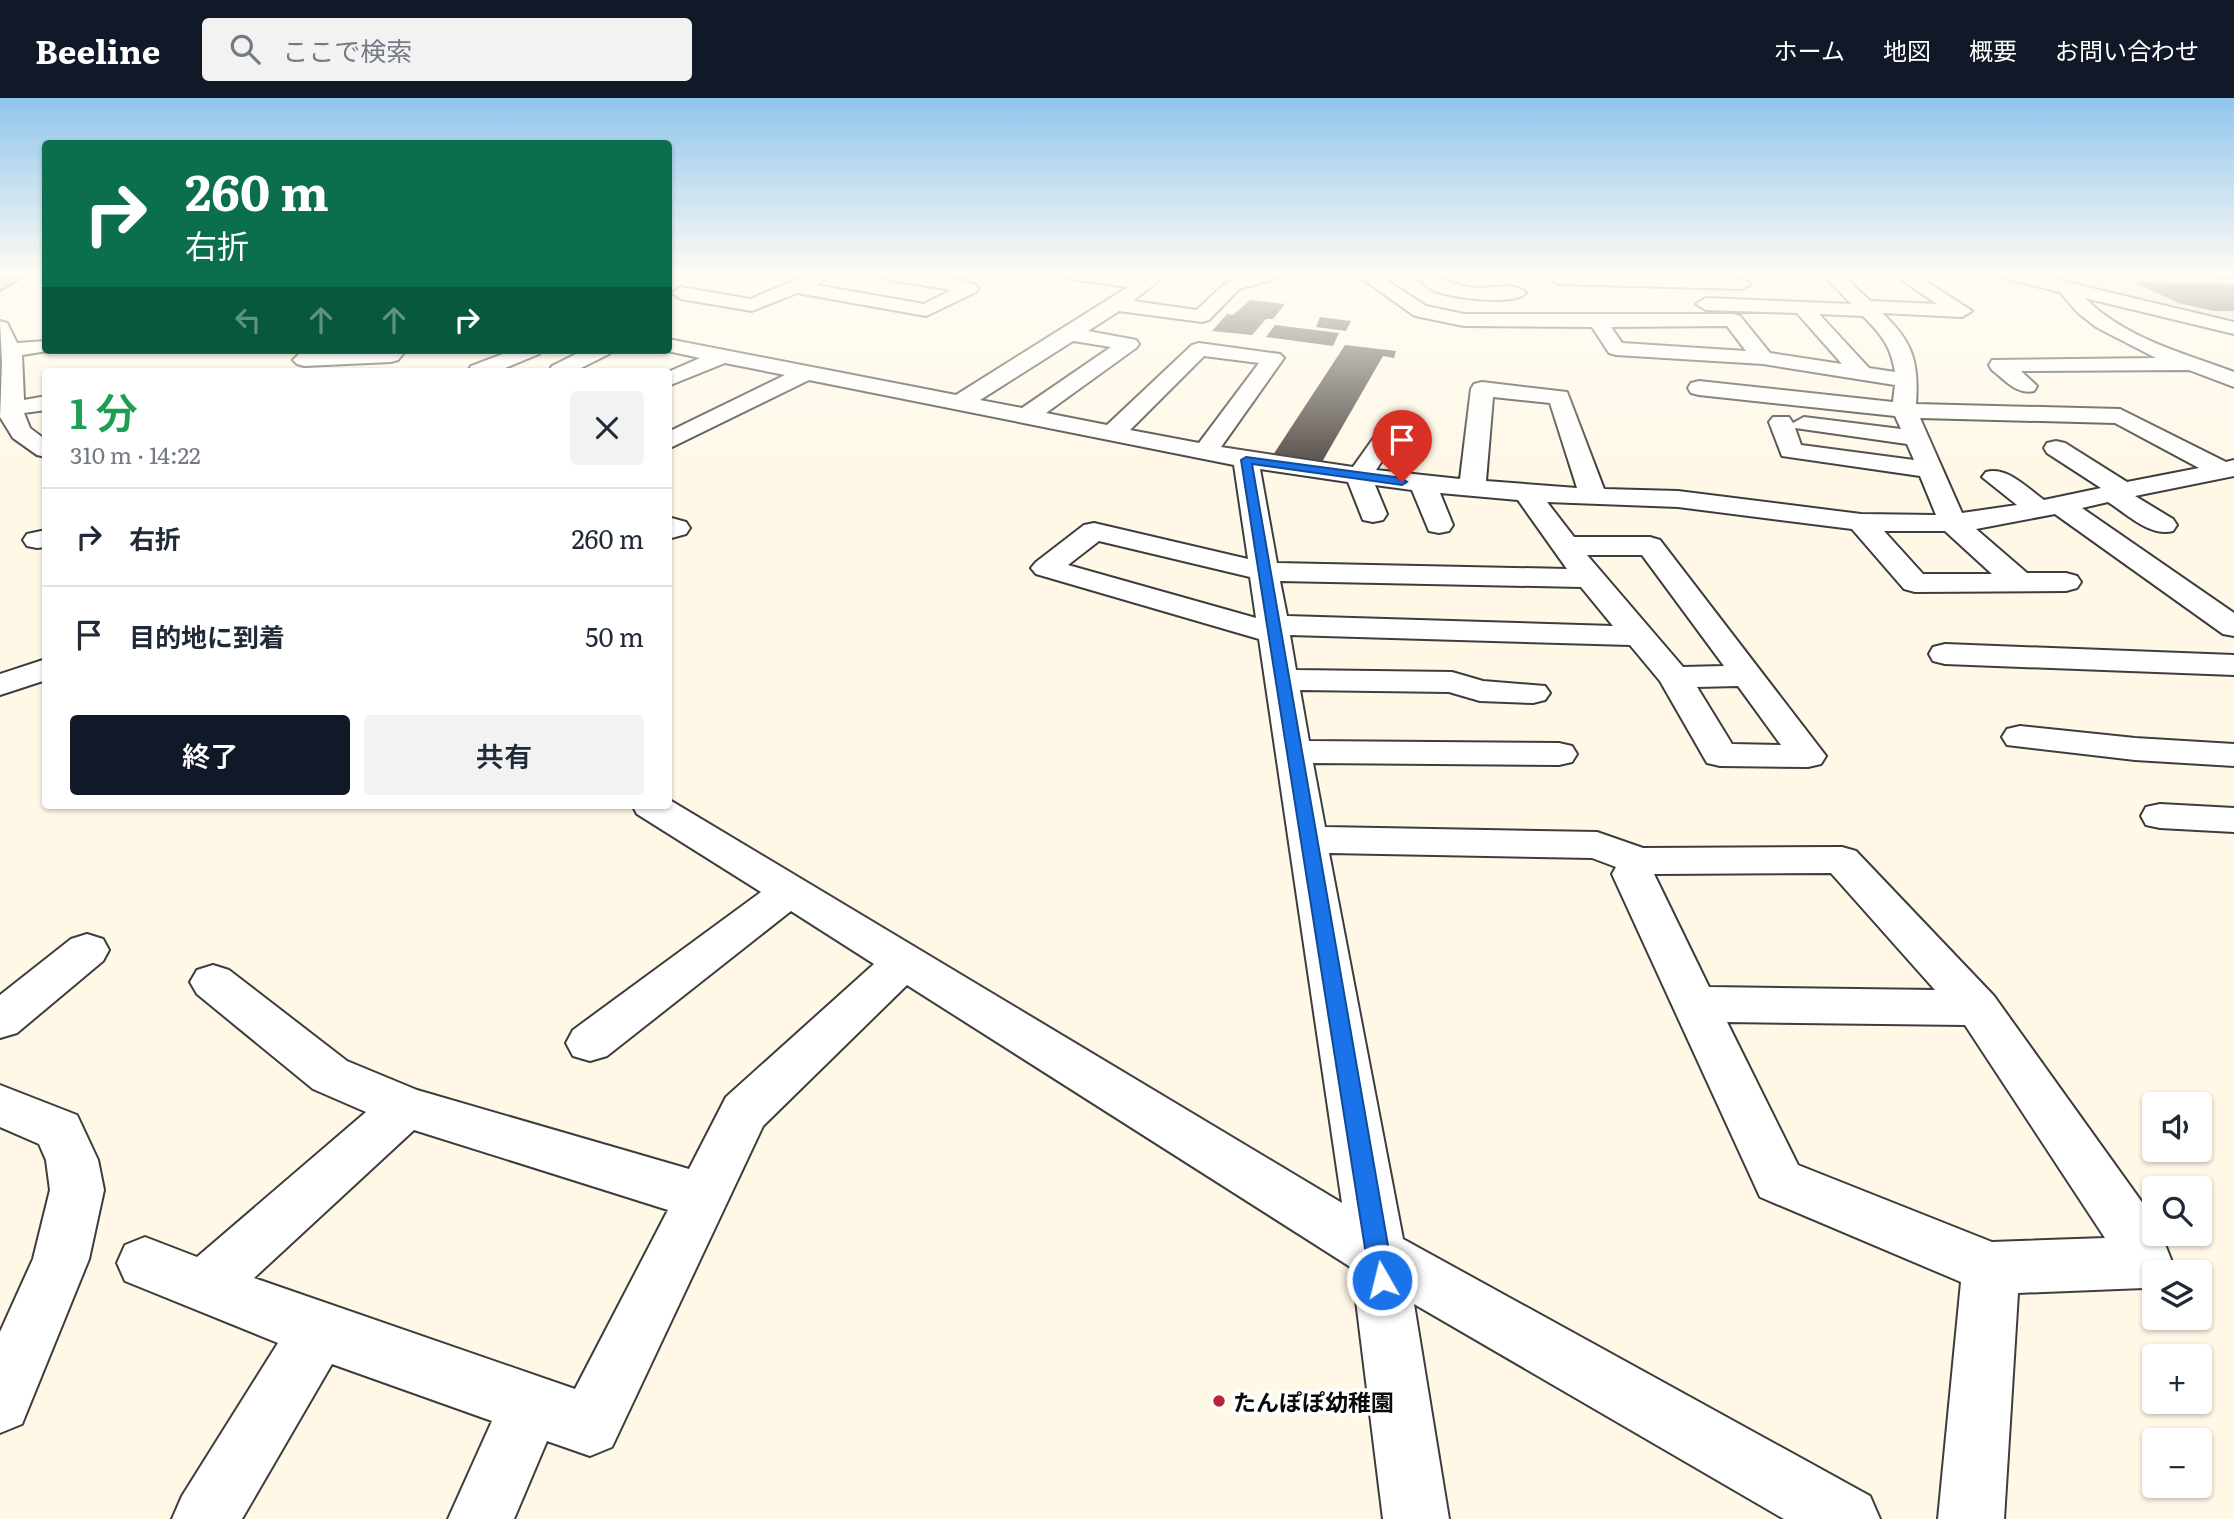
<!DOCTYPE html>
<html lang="ja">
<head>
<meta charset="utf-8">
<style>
	body { margin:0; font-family:Literata,"Noto Sans JP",serif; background:#f2f2f3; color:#1f2937; height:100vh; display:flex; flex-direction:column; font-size:26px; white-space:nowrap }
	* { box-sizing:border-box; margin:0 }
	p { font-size:23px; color:#747a83 }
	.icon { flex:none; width:38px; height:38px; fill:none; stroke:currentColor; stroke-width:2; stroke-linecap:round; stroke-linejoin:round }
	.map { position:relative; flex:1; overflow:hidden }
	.details { position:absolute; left:42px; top:270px; width:630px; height:441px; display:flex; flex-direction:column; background:#fff; border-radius:7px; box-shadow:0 2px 5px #0004 }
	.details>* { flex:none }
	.hud { position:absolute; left:42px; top:42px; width:630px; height:214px; border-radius:7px; box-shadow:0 2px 5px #0004; background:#0b6e4f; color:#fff; overflow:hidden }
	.controls { position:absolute; left:2142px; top:994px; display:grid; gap:14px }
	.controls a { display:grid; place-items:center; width:70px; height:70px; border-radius:7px; background:#fff; box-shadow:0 2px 5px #0004; font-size:35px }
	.pin { position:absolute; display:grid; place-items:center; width:60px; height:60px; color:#fff; margin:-72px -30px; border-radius:50% 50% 50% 0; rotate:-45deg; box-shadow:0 0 7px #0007 }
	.pin .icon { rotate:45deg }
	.me { position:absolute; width:77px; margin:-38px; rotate:352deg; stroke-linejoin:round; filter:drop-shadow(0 0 5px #0008) }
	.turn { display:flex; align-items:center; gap:24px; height:147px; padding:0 28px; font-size:32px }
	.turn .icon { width:91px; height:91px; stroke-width:2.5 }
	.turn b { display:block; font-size:49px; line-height:60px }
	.lanes { display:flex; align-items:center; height:66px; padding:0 28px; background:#0003; justify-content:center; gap:35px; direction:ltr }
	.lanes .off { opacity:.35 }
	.round { display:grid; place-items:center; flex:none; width:74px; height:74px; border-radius:7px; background:#f2f2f3 }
	.summary { display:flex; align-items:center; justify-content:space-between; height:119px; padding:0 28px }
	h1 { font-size:42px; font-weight:600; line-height:52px; color:#1e9e55 }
	.primary-button { display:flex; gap:14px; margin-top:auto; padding:14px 28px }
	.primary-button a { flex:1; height:80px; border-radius:7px; background:#111827; color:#fff; font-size:28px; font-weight:600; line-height:80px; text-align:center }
	.primary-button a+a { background:#f2f2f3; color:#1f2937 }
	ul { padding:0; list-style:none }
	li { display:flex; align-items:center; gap:21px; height:98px; padding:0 28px; border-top:2px solid #e0e1e3 }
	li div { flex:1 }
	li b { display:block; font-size:26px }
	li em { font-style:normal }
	header { display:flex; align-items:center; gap:42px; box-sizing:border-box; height:98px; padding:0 35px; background:#111827; color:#fff }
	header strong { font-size:33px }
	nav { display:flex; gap:38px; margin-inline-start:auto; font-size:24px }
	.search { width:490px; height:63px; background:#f2f2f3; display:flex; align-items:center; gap:18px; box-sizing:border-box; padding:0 24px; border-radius:7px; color:#747a83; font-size:26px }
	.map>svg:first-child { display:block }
</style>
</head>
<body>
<header>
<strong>Beeline</strong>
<div class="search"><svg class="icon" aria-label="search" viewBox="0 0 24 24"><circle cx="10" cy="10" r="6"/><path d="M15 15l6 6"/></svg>ここで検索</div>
<nav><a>ホーム</a><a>地図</a><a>概要</a><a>お問い合わせ</a></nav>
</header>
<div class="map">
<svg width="2234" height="1421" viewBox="0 0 2234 1421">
	<rect width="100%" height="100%" fill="#fff8e7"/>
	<!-- industrial -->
	<path fill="#e7dde9" d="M2039 176H2234V225L2045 179Z"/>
	<!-- building -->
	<path fill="#524a46" d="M2067 176H2234V181L2072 179Z
		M2134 184 2234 186V213H2214L2178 205Z
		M1250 202 1285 206 1273 221H1266L1252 237 1212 233 1227 216 1233 217Z
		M1320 219 1351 223 1346 233 1316 229Z
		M1275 227 1339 235 1333 248 1266 239Z
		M1345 247 1396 253 1394 260 1383 258 1322 364 1273 357Z"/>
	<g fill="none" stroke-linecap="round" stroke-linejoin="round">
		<!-- minor casing -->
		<g stroke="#3d3d3d" stroke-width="4">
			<path id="minor" d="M810 176H826L828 179 816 187 924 206 951 192 885 181 876 176C896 176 967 176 979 190L976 194 926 218 797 195 752 213 681 201 672 195 681 189 750 201Z
				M1062 176H1111L1141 180 1146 176H1167L1133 203 1197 212C1231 179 1233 176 1281 176L1278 180 1239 191 1209 222 1202 224 1119 213 1088 233 1136 242 1139 246 1136 250 1046 315 1107 327 1192 247 1199 245 1280 256 1284 260 1221 349 1353 369 1380 331 1388 329 1396 331 1400 336 1376 372 1460 381 1471 291 1474 286 1482 284 1567 294 1604 391 1678 393 1861 416 1936 417 1920 378 1782 358 1769 324 1773 319H1789L1793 325 1804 319 1901 331 1895 318 1699 297 1691 295 1688 290 1691 285 1699 283 1893 304 1895 287 1763 266 1616 257 1609 255 1592 229 1464 228 1420 219 1413 217 1356 176H1377L1426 208 1464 216H1733L1740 218 1770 255 1842 266 1797 215 1706 212 1696 206 1706 200 1851 206 1823 176H1842L1870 203 1937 206 1893 176H1915L1972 213 1962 219 1882 215C1913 244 1919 264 1916 306L2120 311 2226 364 2234 362V378L2135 398 2173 421 2177 427 2173 433C2150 439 2127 416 2108 404L2082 410 2234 515V538L2223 536 2055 416 1976 431 2027 475H2066L2077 478 2081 484 2077 490 2066 493 1915 494 1904 491 1852 431 1678 409 1547 404 1574 439H1650L1660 442 1826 658 1821 666 1808 669 1720 668 1707 665 1660 583 1630 547 1290 537 1296 572 1452 574 1483 583 1545 588 1550 595 1545 602 1533 605 1480 603 1449 594 1300 592 1309 643 1559 645 1572 648 1577 656 1572 664 1559 667 1313 665 1325 729 1597 734 1643 750 1842 749 1856 753 1994 898 2154 1121V1136H2161L2172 1164 2167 1174H2154V1186L2144 1190 2018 1195 2004 1421H1938L1961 1184 1760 1099 1612 776 1616 769 1592 760 1329 755 1403 1141 1870 1398 1880 1421H1784L1414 1206 1449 1421H1383L1352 1170 907 887 763 1028 612 1349 590 1358 547 1343 514 1421H448L492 1323 332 1266 242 1421H172L182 1398 278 1245 125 1183 117 1165 125 1147 145 1139 197 1159 366 1014 313 991 197 896 190 884 197 872 213 867 229 872 347 963 417 992 689 1071 726 999 874 866 791 813 607 958 590 963 573 958 566 945 573 932 761 794 637 716 632 707H668V701L1342 1105 1259 541 1036 476 1031 470 1036 464 1084 427 1094 425 1248 461 1234 367 809 282 668 351V334L785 277 725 265 668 288V274L700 260 663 252H668V241L956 297 1128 189 1071 181ZM1819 216 1863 218C1881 236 1891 248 1895 274L1869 270ZM1727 228 1746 253 1622 245 1611 229ZM1073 243 1111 249 1022 310 980 302ZM1204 258 1259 265 1199 345 1130 332ZM1493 299 1550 305 1577 390 1486 383ZM1920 320 2115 325 2199 370 2127 384 2065 345 2056 343 2047 345 2044 350 2047 355 2101 390 2044 402C2027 390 2007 368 1986 374L1982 379 2017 407 1962 415ZM1795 330 1907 346 1914 362 1801 347ZM1260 371 1348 384 1363 422 1373 424 1383 422 1387 416 1375 387 1412 392 1429 433 1439 435 1449 433 1453 427 1440 395 1518 402 1567 471 1277 465ZM1884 433H1945L1992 476H1923ZM1099 443 1250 479 1256 520 1068 467ZM1587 457H1642L1724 568 1683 569ZM1280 483 1581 489 1613 528 1287 518ZM1738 588 1781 647 1732 646 1697 589ZM1831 775 1935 892 1709 889 1654 776ZM1727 924 1965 927 2105 1140 1992 1144 1798 1067ZM414 1032 668 1112 575 1291 254 1180Z
				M1416 176C1440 176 1452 189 1479 190 1492 190 1517 184 1526 195 1515 208 1454 200 1438 194 1428 191 1422 184 1416 176Z
				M1557 176 1742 181 1751 186 1742 191 1559 186 1550 181Z
				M2000 176H2032L2234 224V236L2085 200C2124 240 2183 255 2234 274V289L2189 272 2021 273 2037 288 2034 293C2017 297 2005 282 1992 272L1989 267 1992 262 2156 260 2096 229 2078 215 2060 194 2003 180Z
				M0 223 7 225 17 245 46 243V252H54L22 257 24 302 46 298V312L24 315 30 330 46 342V359L37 357 13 340 0 319 2 264Z
				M303 252H325L323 255 406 252 398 262 391 264 304 268 297 266 293 262Z
				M513 252H542L539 256 498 273H468L471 268Z
				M584 252H612L609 256 575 273H549L552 268Z
				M668 419 686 424 690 430 686 436 668 441Z
				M46 432V449L37 450 27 448 23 442 27 436Z
				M1945 546 2234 557V577L1945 566 1933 563 1929 556 1933 549Z
				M46 561V582L0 597V576Z
				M2020 628 2135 640 2234 646V668L2135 662 2007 647 2002 639 2007 631Z
				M2160 706 2234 710V734L2160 730 2146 727 2141 718 2146 709Z
				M87 836 103 841 109 852 103 863 17 935 0 940V897L71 841Z
				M0 987 77 1017 98 1062 104 1092 89 1161 22 1326 0 1335V1234L33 1161 50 1092 46 1062 39 1046 0 1029Z"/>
		</g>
		<!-- highway casing -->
		<g stroke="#1b1b1b" stroke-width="4">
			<path id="highway" d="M4 176H26L0 192V179Z"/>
		</g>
		<!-- minor -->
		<use href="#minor" fill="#fff" fill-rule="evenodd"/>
		<!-- highway -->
		<use href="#highway" fill="#f28e51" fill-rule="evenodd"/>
	</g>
	<!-- sky -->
	<linearGradient id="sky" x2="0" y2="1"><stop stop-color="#90c5ed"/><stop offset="0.47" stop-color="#fffcf4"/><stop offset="1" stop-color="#fffcf4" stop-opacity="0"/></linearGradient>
	<rect width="2234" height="375" fill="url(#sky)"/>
	<!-- route -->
	<path fill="#1a73e8" stroke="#114b97" stroke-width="2" d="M1246 359 1402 380 1407 384 1402 387 1252 366 1394 1182 1390 1190 1382 1193 1374 1190 1370 1182 1241 362Z"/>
	<!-- markers -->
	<circle fill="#b62538" stroke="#fff" stroke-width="2.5" cx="1219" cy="1303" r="7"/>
	<g text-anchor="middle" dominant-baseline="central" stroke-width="7" stroke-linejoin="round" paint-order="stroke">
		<!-- near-poi labels -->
		<g font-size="23" font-weight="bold" fill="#0a0a0a" stroke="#fff" text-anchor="start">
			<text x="1233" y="1303">たんぽぽ幼稚園</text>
		</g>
	</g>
</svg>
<div class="controls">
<a><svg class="icon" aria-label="sound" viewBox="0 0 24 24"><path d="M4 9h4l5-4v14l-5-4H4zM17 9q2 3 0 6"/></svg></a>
<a><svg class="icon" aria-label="search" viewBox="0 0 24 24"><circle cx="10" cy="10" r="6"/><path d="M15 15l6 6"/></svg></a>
<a><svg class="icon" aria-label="layers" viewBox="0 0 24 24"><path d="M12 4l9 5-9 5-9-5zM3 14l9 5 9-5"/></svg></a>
<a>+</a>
<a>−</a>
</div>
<div class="pin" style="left:1402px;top:384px;background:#d93025"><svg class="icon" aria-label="arrive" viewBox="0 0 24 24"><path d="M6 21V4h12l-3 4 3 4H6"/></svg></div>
<svg class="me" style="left:1382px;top:1182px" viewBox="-20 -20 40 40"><circle r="17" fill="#1a73e8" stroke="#fff" stroke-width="3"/><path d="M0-11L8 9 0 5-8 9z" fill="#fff"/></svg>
<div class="hud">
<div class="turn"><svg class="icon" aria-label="right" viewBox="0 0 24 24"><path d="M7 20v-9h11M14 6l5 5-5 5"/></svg><div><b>260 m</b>右折</div></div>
<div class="lanes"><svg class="icon off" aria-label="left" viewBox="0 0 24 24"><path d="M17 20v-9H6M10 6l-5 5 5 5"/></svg><svg class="icon off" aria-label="ahead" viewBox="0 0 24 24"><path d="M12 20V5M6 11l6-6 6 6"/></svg><svg class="icon off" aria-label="ahead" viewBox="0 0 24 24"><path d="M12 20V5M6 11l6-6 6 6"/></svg><svg class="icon" aria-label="right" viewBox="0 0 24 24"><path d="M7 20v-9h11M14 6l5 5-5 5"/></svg></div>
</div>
<section class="details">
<div class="summary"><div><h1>1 分</h1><p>310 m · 14:22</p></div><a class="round"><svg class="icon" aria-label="close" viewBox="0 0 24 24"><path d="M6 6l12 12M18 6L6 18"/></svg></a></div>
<ul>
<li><svg class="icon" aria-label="right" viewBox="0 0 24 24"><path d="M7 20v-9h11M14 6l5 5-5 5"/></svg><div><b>右折</b></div><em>260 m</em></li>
<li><svg class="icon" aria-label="arrive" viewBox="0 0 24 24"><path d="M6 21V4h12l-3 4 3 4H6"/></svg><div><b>目的地に到着</b></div><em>50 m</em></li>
</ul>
<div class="primary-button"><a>終了</a><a>共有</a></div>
</section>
</div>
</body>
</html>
